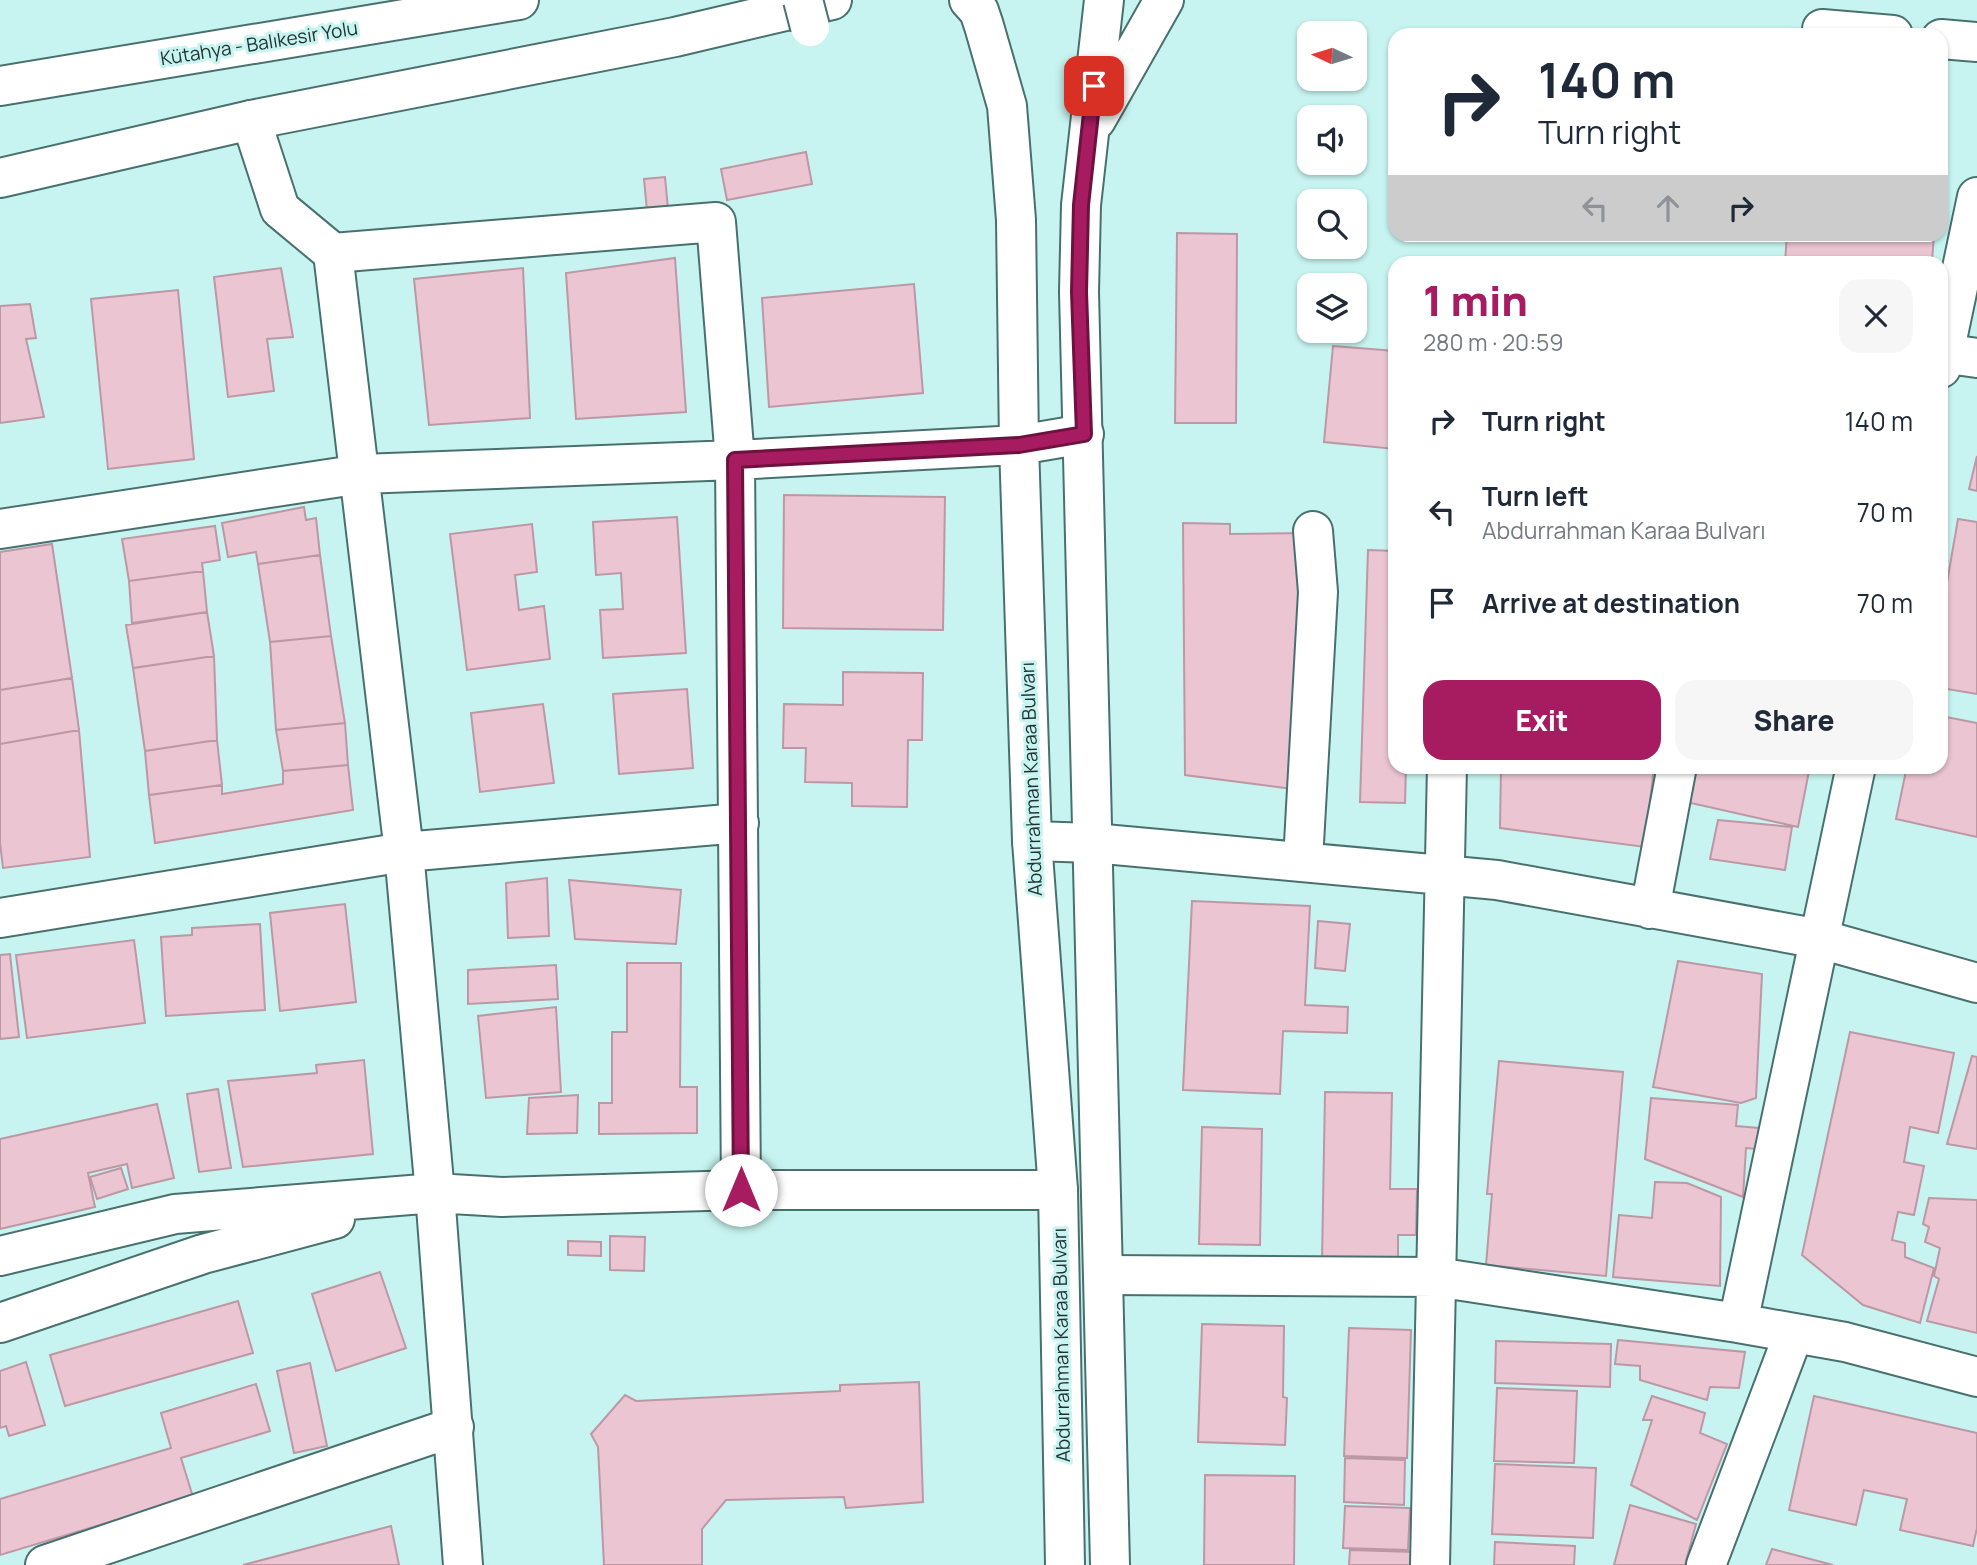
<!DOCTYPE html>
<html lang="en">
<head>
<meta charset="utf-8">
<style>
	body { margin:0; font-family:Manrope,sans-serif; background:#f6f6f7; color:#1f2937; height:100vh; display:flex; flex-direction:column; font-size:26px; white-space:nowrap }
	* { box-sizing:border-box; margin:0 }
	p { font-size:23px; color:#747a83 }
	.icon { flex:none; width:38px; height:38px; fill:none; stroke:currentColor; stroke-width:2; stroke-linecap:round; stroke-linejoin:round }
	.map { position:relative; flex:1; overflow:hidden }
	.drawer { position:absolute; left:1388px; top:256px; width:560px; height:518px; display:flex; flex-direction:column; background:#fff; border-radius:21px; box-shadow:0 2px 5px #0004 }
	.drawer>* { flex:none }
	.guide { position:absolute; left:1388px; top:28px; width:560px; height:214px; border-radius:21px; box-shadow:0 2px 5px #0004; background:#fff; color:#1f2937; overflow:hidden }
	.needle { width:46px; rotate:274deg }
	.buttons { position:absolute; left:1297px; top:21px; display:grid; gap:14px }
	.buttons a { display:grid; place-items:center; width:70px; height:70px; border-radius:14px; background:#fff; box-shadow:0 2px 5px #0004; font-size:35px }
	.pin { position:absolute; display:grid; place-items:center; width:60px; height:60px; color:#fff; margin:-30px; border-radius:14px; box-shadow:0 4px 10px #0006 }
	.me { position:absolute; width:77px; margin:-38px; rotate:0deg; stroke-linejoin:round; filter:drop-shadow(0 0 5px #0008) }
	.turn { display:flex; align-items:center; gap:24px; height:147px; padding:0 35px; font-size:32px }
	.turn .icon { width:91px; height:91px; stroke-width:2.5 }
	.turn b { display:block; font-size:49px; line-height:60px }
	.lanes { display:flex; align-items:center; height:66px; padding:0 35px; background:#0003; justify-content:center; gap:35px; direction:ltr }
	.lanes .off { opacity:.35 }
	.round { display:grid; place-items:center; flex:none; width:74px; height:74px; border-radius:21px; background:#f6f6f7 }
	.head { display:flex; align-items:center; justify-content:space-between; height:119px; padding:0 35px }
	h1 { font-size:42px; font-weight:800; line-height:52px; color:#a71c60 }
	.button { display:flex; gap:14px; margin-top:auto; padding:14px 35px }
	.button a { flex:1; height:80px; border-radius:21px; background:#a71c60; color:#fff; font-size:28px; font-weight:800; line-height:80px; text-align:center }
	.button a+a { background:#f6f6f7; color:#1f2937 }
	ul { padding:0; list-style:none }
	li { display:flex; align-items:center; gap:21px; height:91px; padding:0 35px }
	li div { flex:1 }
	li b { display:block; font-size:26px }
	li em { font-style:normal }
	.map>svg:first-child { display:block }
</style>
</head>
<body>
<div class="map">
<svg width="1977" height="1565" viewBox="0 0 1977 1565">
	<rect width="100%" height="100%" fill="#c7f4f0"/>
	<!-- building -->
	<path fill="#ebc5d1" stroke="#bc98a4" stroke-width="2" d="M806 152 812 184 727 200 721 169Z
		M665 177 668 209 647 211 644 179Z
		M1177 233 1237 234 1236 423H1175Z
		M1787 234H1934L1932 262H1785Z
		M675 258 686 412 576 419 566 273Z
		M281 268 293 337 267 339 274 391 228 397 214 277Z
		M523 268 530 418 429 425 414 279Z
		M914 284 923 393 769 407 762 298Z
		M178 290 194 459 108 469 91 299Z
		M30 304 36 338 26 339 44 417 0 423V306Z
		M1333 346 1395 351V449L1324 442Z
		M1977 456V491L1969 489Z
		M784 495 945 497 943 630 783 628Z
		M304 507 306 520 316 518 320 555 258 564 256 552 228 557 222 523Z
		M677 517 686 653 603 658 600 610 623 609 621 573 596 575 593 522Z
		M1958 519 1977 522V694L1941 688V617Z
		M1183 523 1230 524V534L1303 533 1293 789 1185 775Z
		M532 524 537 572 515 575 519 610 544 606 550 659 467 670 450 534Z
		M215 526 220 560 202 563 203 571 129 581 122 539Z
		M52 544 72 678 0 690V552Z
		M1368 550 1395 551V766H1406L1405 803 1360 802Z
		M320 555 331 636 270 642 258 564Z
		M203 571 207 612 132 623 129 581Z
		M207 612 214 656 133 668 126 625Z
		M331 636 345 723 276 730 270 642Z
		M214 656 217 740 145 751 133 668Z
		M843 672 923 673 922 740H908L907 807 852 806V783L805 782 806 748H783L784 704 843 705Z
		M72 678 79 730 0 744V690Z
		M687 689 693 768 619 774 613 694Z
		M543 704 554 783 480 792 471 713Z
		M1941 716 1977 723V837L1896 819 1907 766H1941Z
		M345 723 348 765 283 771 276 730Z
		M79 730 90 857 3 868 0 843V744Z
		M217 740 222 785 149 795 145 751Z
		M348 765 353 810 155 843 149 795 222 785V794L283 784V771Z
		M1501 766H1654L1645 847 1500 828Z
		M1689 766H1810L1798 827 1682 801Z
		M1718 820 1792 827 1785 870 1710 859Z
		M547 878 549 936 508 938 506 883Z
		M569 880 681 890 676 944 575 939Z
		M1192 901 1310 906 1305 1005 1348 1007 1347 1033 1283 1031 1280 1094 1183 1090Z
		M345 904 356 1002 280 1011 270 913Z
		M1318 921 1350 924 1345 971 1315 968Z
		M260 924 265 1010 166 1016 161 937 192 935V928Z
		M134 940 145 1023 27 1038 16 955Z
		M10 954 19 1037 0 1039V955Z
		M1678 961 1762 974 1756 1098 1741 1103 1653 1087Z
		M627 963H681L680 1087H697V1133L599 1134V1103H612V1032H627Z
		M556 965 558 999 468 1004V970Z
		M556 1007 561 1092 486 1098 478 1016Z
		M1850 1032 1954 1053 1938 1133 1910 1127 1904 1162 1924 1166 1914 1215 1898 1212 1892 1240 1905 1243V1257L1934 1268 1920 1323 1863 1305 1802 1255Z
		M1972 1056 1977 1057V1149L1947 1144Z
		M364 1060 373 1154 243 1167 228 1081 317 1073 316 1065Z
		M1499 1061 1623 1072 1606 1276 1486 1265 1492 1194H1487Z
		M218 1089 231 1168 199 1172 187 1094Z
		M1325 1092 1392 1093 1390 1189H1417L1416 1235H1398V1261L1322 1260Z
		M578 1095 577 1133 527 1134 529 1098Z
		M1651 1098 1738 1105 1736 1126 1759 1128 1757 1149 1746 1148 1743 1197 1645 1159Z
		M157 1104 174 1178 132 1188 127 1164 88 1173 95 1207 0 1229V1139Z
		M1202 1127 1262 1129 1260 1245 1199 1244Z
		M121 1168 128 1189 97 1199 90 1177Z
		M1655 1182 1687 1183 1721 1197 1720 1286 1613 1277 1619 1215 1652 1218Z
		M1929 1198 1977 1200V1333L1927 1321 1939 1279 1934 1276 1940 1248 1925 1242 1929 1227 1923 1224Z
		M610 1236 645 1237 644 1271 610 1270Z
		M568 1241 601 1242V1256L568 1255Z
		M380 1272 406 1348 336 1371 312 1294Z
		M238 1301 253 1353 65 1406 50 1355Z
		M1202 1324 1284 1326 1283 1397 1287 1398 1285 1445 1198 1442Z
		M1349 1328 1411 1330 1407 1458 1344 1456Z
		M1618 1340 1745 1352 1739 1388 1710 1387 1707 1400 1640 1380V1366L1615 1364Z
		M1496 1341 1611 1344 1610 1387 1495 1383Z
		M26 1362 45 1425 9 1436 6 1426 0 1428V1371Z
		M310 1363 327 1446 294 1453 277 1371Z
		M919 1382 923 1502 846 1508 844 1497 726 1500 702 1529V1565H604L598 1447 591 1434 625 1395 636 1401 840 1391V1385Z
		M256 1384 270 1431 181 1458 193 1497 0 1555V1499L171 1448 161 1413Z
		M1497 1388 1577 1391 1574 1463 1494 1461Z
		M1652 1396 1705 1413 1700 1433 1727 1444 1697 1520 1631 1485 1652 1420H1643Z
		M1814 1396 1977 1433V1528L1973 1546 1900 1530 1907 1499 1864 1490 1856 1525 1789 1510Z
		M1345 1458 1405 1460 1404 1505 1344 1502Z
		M1495 1464 1596 1468 1593 1538 1492 1534Z
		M1205 1475 1295 1476 1294 1565H1204Z
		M1630 1505 1696 1524 1685 1565H1614Z
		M1345 1506 1410 1508 1408 1550 1343 1548Z
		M391 1526 399 1565H243Z
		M1495 1542 1575 1546 1574 1565H1494Z
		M1772 1549 1833 1565H1766Z
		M1350 1550 1415 1552 1414 1565H1349Z"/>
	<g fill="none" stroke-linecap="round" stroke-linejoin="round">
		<!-- minor casing -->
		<g stroke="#48716e" stroke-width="42">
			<path id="minor" d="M1822 29 1893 35
				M1941 39 1977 42
				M251 120 280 209 333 253 404 852 435 1193 463 1565
				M1941 353 1977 358
				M1941 368 1977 197
				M0 529 361 474 735 460 1019 445 1084 434
				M1032 841 1093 843 1497 880 1820 939 1977 983
				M1303 861 1318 592 1313 531
				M1650 909 1677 766
				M0 918 404 852 739 823
				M741 1190H1058
				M0 1256 175 1214 435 1193 502 1197 741 1190 735 460 716 222 333 253
				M1104 1275 1436 1277 1738 1323 1845 1342 1977 1377
				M0 1323 203 1254 335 1219
				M1738 1323 1856 766
				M45 1565 454 1427
				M1430 1565 1447 766
				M1706 1565 1794 1333"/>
		</g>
		<!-- major casing -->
		<g stroke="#48716e" stroke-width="42">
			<path id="major" d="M969 0 979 11 984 26 1007 106 1016 220 1019 445 1032 841 1058 1190 1065 1565
				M1104 0 1081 205 1079 292 1110 1565
				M1096 120 1164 0
				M0 178 251 120 675 37 832 0"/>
		</g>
		<!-- highway casing -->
		<g stroke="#48716e" stroke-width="42">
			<path id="highway" d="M0 86 519 0"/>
		</g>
		<!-- minor -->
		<use href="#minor" stroke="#fff" stroke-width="38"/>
		<!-- major -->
		<use href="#major" stroke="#fff" stroke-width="38"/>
		<!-- highway -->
		<use href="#highway" stroke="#fff" stroke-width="38"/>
		<!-- minor-bridge casing -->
		<g stroke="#48716e" stroke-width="42" stroke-linecap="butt">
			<path id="minor-bridge" d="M803 0 810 27"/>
		</g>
		<!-- minor-bridge -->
		<use href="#minor-bridge" stroke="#fff" stroke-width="38"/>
	</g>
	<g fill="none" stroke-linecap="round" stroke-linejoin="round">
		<!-- route casing -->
		<g stroke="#6d123e" stroke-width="18">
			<path id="route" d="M741 1190 735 460 1019 445 1084 434 1079 292 1081 205 1094 86"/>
		</g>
		<!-- route -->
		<use href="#route" stroke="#a71c60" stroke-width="12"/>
	</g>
	<g text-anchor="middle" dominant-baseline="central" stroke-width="6" stroke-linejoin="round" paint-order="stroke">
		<!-- street labels -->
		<g font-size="19" fill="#1f302f" stroke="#c7f4f0">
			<text transform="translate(259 43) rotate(-9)">Kütahya - Balıkesir Yolu</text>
			<text transform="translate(1031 779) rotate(-92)">Abdurrahman Karaa Bulvarı</text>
			<text transform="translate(1061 1345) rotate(-91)">Abdurrahman Karaa Bulvarı</text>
		</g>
	</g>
</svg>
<div class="buttons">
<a><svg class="needle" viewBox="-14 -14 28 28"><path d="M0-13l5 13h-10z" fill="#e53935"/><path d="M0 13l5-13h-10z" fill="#747a83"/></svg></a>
<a><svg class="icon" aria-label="sound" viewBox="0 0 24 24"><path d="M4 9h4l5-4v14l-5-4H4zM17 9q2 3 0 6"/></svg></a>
<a><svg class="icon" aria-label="search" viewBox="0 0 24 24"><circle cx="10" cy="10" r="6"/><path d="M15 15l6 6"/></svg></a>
<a><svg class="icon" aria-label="layers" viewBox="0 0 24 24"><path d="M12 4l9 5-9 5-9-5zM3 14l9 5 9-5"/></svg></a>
</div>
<div class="pin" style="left:1094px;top:86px;background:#d93025"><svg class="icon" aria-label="arrive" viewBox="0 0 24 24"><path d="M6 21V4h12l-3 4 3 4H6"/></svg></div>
<svg class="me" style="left:741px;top:1190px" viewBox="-20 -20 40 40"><circle r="19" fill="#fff"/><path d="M0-13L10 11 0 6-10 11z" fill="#a71c60"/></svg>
<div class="guide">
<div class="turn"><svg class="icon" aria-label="right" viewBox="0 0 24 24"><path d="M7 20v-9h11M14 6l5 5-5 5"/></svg><div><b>140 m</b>Turn right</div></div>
<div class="lanes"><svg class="icon off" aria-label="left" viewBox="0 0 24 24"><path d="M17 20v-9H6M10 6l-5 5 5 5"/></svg><svg class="icon off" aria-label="ahead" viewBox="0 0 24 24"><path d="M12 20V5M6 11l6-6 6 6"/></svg><svg class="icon" aria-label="right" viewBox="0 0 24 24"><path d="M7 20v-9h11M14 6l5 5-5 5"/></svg></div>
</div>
<section class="drawer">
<div class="head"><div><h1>1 min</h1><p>280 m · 20:59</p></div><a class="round"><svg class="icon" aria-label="close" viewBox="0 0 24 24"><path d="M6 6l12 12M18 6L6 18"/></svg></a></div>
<ul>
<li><svg class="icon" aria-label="right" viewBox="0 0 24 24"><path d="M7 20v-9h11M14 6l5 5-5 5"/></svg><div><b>Turn right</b></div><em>140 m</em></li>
<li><svg class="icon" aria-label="left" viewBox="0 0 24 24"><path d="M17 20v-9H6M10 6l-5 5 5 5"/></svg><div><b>Turn left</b><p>Abdurrahman Karaa Bulvarı</p></div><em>70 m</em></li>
<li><svg class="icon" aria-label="arrive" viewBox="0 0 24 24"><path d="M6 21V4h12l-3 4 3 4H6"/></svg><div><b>Arrive at destination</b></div><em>70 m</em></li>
</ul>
<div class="button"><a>Exit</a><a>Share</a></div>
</section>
</div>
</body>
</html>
